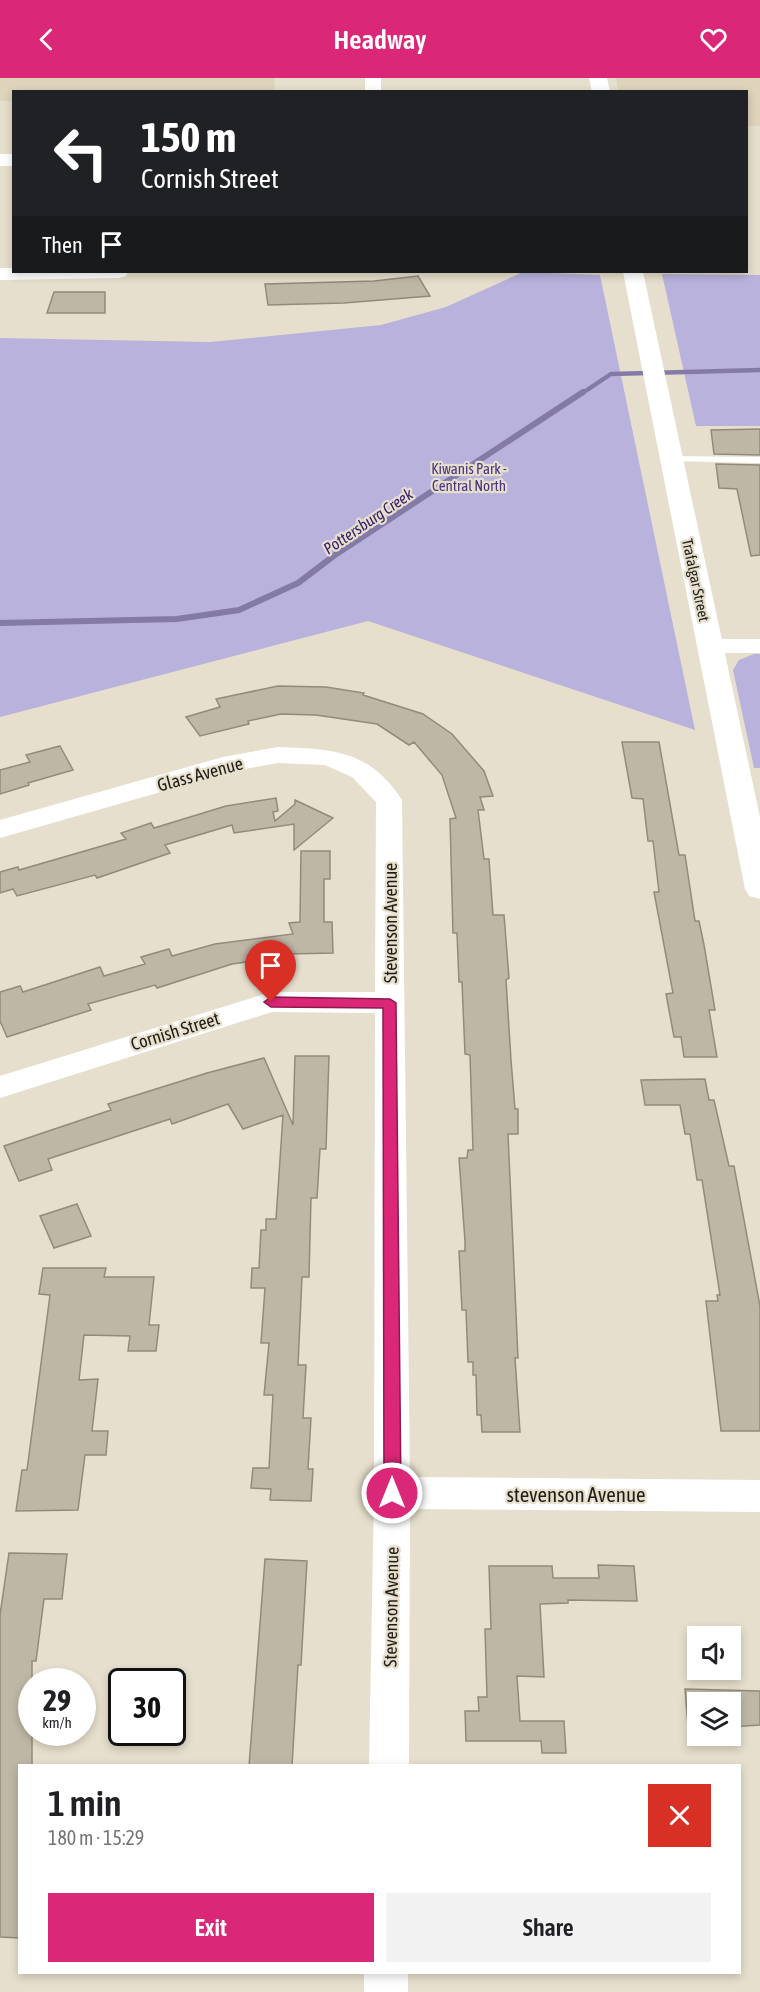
<!DOCTYPE html>
<html lang="en">
<head>
<meta charset="utf-8">
<style>
	body { margin:0; font-family:"Asap Condensed",sans-serif; background:#f2f2f2; color:#202124; height:100vh; display:flex; flex-direction:column; font-size:22px; white-space:nowrap }
	* { box-sizing:border-box; margin:0 }
	p { font-size:20px; color:#757577 }
	.icon { flex:none; width:33px; height:33px; fill:none; stroke:currentColor; stroke-width:2; stroke-linecap:round; stroke-linejoin:round }
	.map { position:relative; flex:1; overflow:hidden }
	.panel { position:absolute; left:18px; top:1686px; width:723px; height:210px; display:flex; flex-direction:column; background:#fff; border-radius:0px; box-shadow:0 3px 9px #0003 }
	.panel>* { flex:none }
	.top-card { position:absolute; left:12px; top:12px; width:736px; height:183px; border-radius:0px; box-shadow:0 3px 9px #0003; background:#202124; color:#fff; overflow:hidden }
	.tools { position:absolute; left:687px; top:1548px; display:grid; gap:12px }
	.tools a { display:grid; place-items:center; width:54px; height:54px; border-radius:0px; background:#fff; box-shadow:0 3px 9px #0003; font-size:30px }
	.speed { position:absolute; left:18px; top:1590px; display:flex; gap:12px; font-size:30px; font-weight:700; text-align:center }
	.speed>* { display:grid; place-content:center; width:78px; height:78px; border-radius:50%; background:#fff; box-shadow:0 3px 9px #0003; line-height:1 }
	.speed small { font-size:15px; font-weight:400 }
	.speed .limit { border:3px solid #111; border-radius:9px; background:#fff; color:#111 }
	.pin { position:absolute; display:grid; place-items:center; width:51px; height:51px; color:#fff; margin:-62px -26px; border-radius:50% 50% 50% 0; rotate:-45deg; box-shadow:0 0 6px #0007 }
	.pin .icon { rotate:45deg }
	.me { position:absolute; width:66px; margin:-33px; rotate:0deg; stroke-linejoin:round; filter:drop-shadow(0 0 4px #0008) }
	.turn { display:flex; align-items:center; gap:21px; height:126px; padding:0 30px; font-size:27px }
	.turn .icon { width:78px; height:78px; stroke-width:2.5 }
	.turn b { display:block; font-size:42px; line-height:51px }
	.then { display:flex; align-items:center; height:57px; padding:0 30px; background:#0003; gap:12px; font-size:22px }
	.round { display:grid; place-items:center; flex:none; width:63px; height:63px; border-radius:0px; background:#f2f2f2 }
	.headline { display:flex; align-items:center; justify-content:space-between; height:102px; padding:0 30px }
	h1 { font-size:36px; font-weight:600; line-height:45px }
	.button { display:flex; gap:12px; margin-top:auto; padding:12px 30px }
	.button a { flex:1; height:69px; border-radius:0px; background:#db2777; color:#fff; font-size:24px; font-weight:600; line-height:69px; text-align:center }
	.button a+a { background:#f2f2f2; color:#202124 }
	header { display:flex; justify-content:space-between; align-items:center; height:78px; padding:0 30px; background:#db2777; color:#fff; font-size:27px; font-weight:600 }
	.map>svg:first-child { display:block }
</style>
</head>
<body>
<header><svg class="icon" aria-label="back" viewBox="0 0 24 24"><path d="M15 5l-7 7 7 7"/></svg>Headway<svg class="icon" aria-label="heart" viewBox="0 0 24 24"><path d="M12 20l-8-8c-3-5 5-10 8-4 3-6 11-1 8 4z"/></svg></header>
<div class="map">
<svg width="760" height="1914" viewBox="0 0 760 1914">
	<rect width="100%" height="100%" fill="#e6dfcd"/>
	<!-- built -->
	<path fill="#ded4bc" d="M0 0H275L274 13 14 14 13 23H0Z
		M616 0H760V48H747V14L618 13Z"/>
	<!-- green -->
	<path fill="#b9b2dc" d="M523 194 600 197 695 652 368 543 0 639V260L210 264 381 247 446 229Z
		M662 196 760 197V348H696Z
		M754 576H760V690H754L733 592 739 582Z"/>
	<g fill="none" stroke-linecap="round" stroke-linejoin="round">
		<!-- stream-far1 -->
		<path stroke="#837aa6" stroke-width="4.5" d="M581 316 611 296 760 292"/>
		<!-- stream -->
		<path stroke="#837aa6" stroke-width="6" d="M0 545 177 541 239 532 298 505 335 477 583 314"/>
	</g>
	<!-- building -->
	<path fill="#beb7a6" stroke="#928b7b" stroke-width="1.5" d="M418 198 430 218 344 225 268 227 265 206 374 203Z
		M54 214H105V235H47Z
		M760 351V377L714 376 711 352Z
		M716 386 760 387V477L751 478 737 411 719 410Z
		M278 608 326 609 364 615 363 617 423 636 452 656 484 693 493 718 480 719 484 732H478L484 781H489L493 837H504L509 900 506 902 511 982 515 1031H518V1056H508L518 1280H515L520 1354H482L481 1337H477L476 1297H473V1284H468L466 1232H462L459 1173H465V1163L459 1080H467L468 1072H473L470 977 465 976 462 904H459L457 855H453L450 741 456 740 442 697 414 664 409 667 377 646 316 637 281 636 248 643 249 646 200 658 186 639 220 629 216 621Z
		M622 664H659L679 777H685L695 843H699L704 867 715 932H709L717 979H684L681 959H674L666 916 673 915 654 814H659L653 763H648L643 721 632 720Z
		M60 668 73 692 28 705 29 707 0 716V692L30 684 26 677Z
		M276 720 278 733 273 734 275 743 295 726V722L333 740 294 772V746L234 755 232 747 165 767 170 775 97 800 95 797 17 818 13 811 0 815V794L18 789 19 792 126 761 121 755 151 745 154 750 226 728Z
		M301 773H330V801H324V844H332L333 875 288 876 289 878 232 886 157 910 155 907 88 926 91 932 7 959 0 943V914L20 908 23 914 100 889 104 898 145 886 141 879 169 871 172 878 215 866 293 856 289 845 300 844Z
		M295 978H329L326 1071H320L317 1120H311L309 1199H302L298 1287H306L303 1340H311L308 1391H313L311 1423 270 1422 271 1411 251 1410 253 1390H269L273 1317H264L269 1265H261L265 1210H251L252 1190H259L261 1152H266V1141H276L283 1037 243 1051 228 1026 172 1046 170 1041 48 1081 52 1092 19 1103 4 1068 111 1032 108 1026 207 995 264 980 293 1047Z
		M705 1001 709 1022H714L729 1088H734L760 1228V1353H721L706 1223H718L717 1217H720L702 1102H697L690 1056H685L680 1027H645L641 1002Z
		M77 1126 91 1158 54 1170 40 1138Z
		M43 1190H106L104 1199H154L149 1247H159L156 1273H128L130 1258 84 1257 79 1302 98 1301 92 1353H108L106 1377H85L78 1432 16 1433 22 1392H27L50 1217 39 1216Z
		M9 1475 67 1476 62 1521H44L36 1583H32V1688H20V1860L0 1859V1537Z
		M265 1481 307 1483 301 1587H298L292 1688H249Z
		M598 1487 634 1488 637 1523 568 1522V1525L540 1526 544 1599 517 1598 520 1643H564L566 1675H542L541 1663H466L465 1633H479L478 1619H487L485 1551H491L489 1488H552L553 1500H599Z
		M685 1611 760 1613V1647L730 1649V1624H698V1648H688Z"/>
	<g fill="none" stroke-linecap="round" stroke-linejoin="round">
		<!-- service -->
		<path fill="#fff" fill-rule="evenodd" d="M671 378 760 379V385L667 383 666 381Z"/>
		<!-- minor -->
		<path fill="#fff" fill-rule="evenodd" d="M365 0H381V14H365Z
			M0 190H14V194H128L126 198 119 200 0 202Z
			M710 561H760V575H710L701 573 698 568 701 563Z
			M278 669C332 671 370 672 402 722L410 1399 760 1402V1434L410 1431 409 1688H369L374 1415 375 935 272 934 0 1020V998L271 914H375L376 724 352 699 325 687 278 685 234 693 0 760V742L223 679Z
			M364 1894H408V1914H364Z"/>
		<!-- tertiary -->
		<path fill="#fff" fill-rule="evenodd" d="M0 76H14V88H0Z"/>
		<!-- secondary -->
		<path fill="#fff" fill-rule="evenodd" d="M589 0H607L610 14H592Z
			M623 194H643L760 739V821L749 818 745 811Z"/>
	</g>
	<!-- route -->
	<path fill="#db2777" stroke="#8e194d" stroke-width="1.5" d="M271 919 390 921 396 925 401 1415 398 1420 392 1422 386 1420 384 1415 383 930 271 929 264 924Z"/>
	<g text-anchor="middle" dominant-baseline="central" stroke-width="4.5" stroke-linejoin="round" paint-order="stroke">
		<!-- far-park labels -->
		<g font-size="15" fill="#493480" stroke="#e6dfcd">
			<text x="469" y="390">Kiwanis Park -<tspan x="469" dy="17">Central North</tspan></text>
		</g>
		<!-- far-street labels -->
		<g font-size="15" fill="#201d17" stroke="#e6dfcd">
			<text transform="translate(696 502) rotate(78)">Trafalgar Street</text>
		</g>
		<!-- far-water labels -->
		<g font-size="16" font-style="italic" fill="#37206a" stroke="#e6dfcd">
			<text transform="translate(368 443) rotate(-34)">Pottersburg Creek</text>
		</g>
		<!-- street labels -->
		<g font-size="18" fill="#201d17" stroke="#e6dfcd">
			<text transform="translate(200 696) rotate(-15)">Glass Avenue</text>
			<text transform="translate(390 845) rotate(-90)">Stevenson Avenue</text>
			<text transform="translate(175 953) rotate(-17)">Cornish Street</text>
			<text transform="translate(391 1529) rotate(-89)">Stevenson Avenue</text>
		</g>
		<!-- near-street labels -->
		<g font-size="21" fill="#201d17" stroke="#e6dfcd">
			<text x="576" y="1416">stevenson Avenue</text>
		</g>
	</g>
</svg>
<div class="tools">
<a><svg class="icon" aria-label="sound" viewBox="0 0 24 24"><path d="M4 9h4l5-4v14l-5-4H4zM17 9q2 3 0 6"/></svg></a>
<a><svg class="icon" aria-label="layers" viewBox="0 0 24 24"><path d="M12 4l9 5-9 5-9-5zM3 14l9 5 9-5"/></svg></a>
</div>
<div class="speed"><div>29<small>km/h</small></div><div class="limit">30</div></div>
<div class="pin" style="left:271px;top:924px;background:#d93025"><svg class="icon" aria-label="arrive" viewBox="0 0 24 24"><path d="M6 21V4h12l-3 4 3 4H6"/></svg></div>
<svg class="me" style="left:392px;top:1415px" viewBox="-20 -20 40 40"><circle r="17" fill="#db2777" stroke="#fff" stroke-width="3"/><path d="M0-11L8 9 0 5-8 9z" fill="#fff"/></svg>
<div class="top-card">
<div class="turn"><svg class="icon" aria-label="left" viewBox="0 0 24 24"><path d="M17 20v-9H6M10 6l-5 5 5 5"/></svg><div><b>150 m</b>Cornish Street</div></div>
<div class="then">Then<svg class="icon" aria-label="arrive" viewBox="0 0 24 24"><path d="M6 21V4h12l-3 4 3 4H6"/></svg></div>
</div>
<section class="panel">
<div class="headline"><div><h1>1 min</h1><p>180 m · 15:29</p></div><a class="round" style="background:#d93025;color:#fff"><svg class="icon" aria-label="close" viewBox="0 0 24 24"><path d="M6 6l12 12M18 6L6 18"/></svg></a></div>
<div class="button"><a>Exit</a><a>Share</a></div>
</section>
</div>
</body>
</html>
